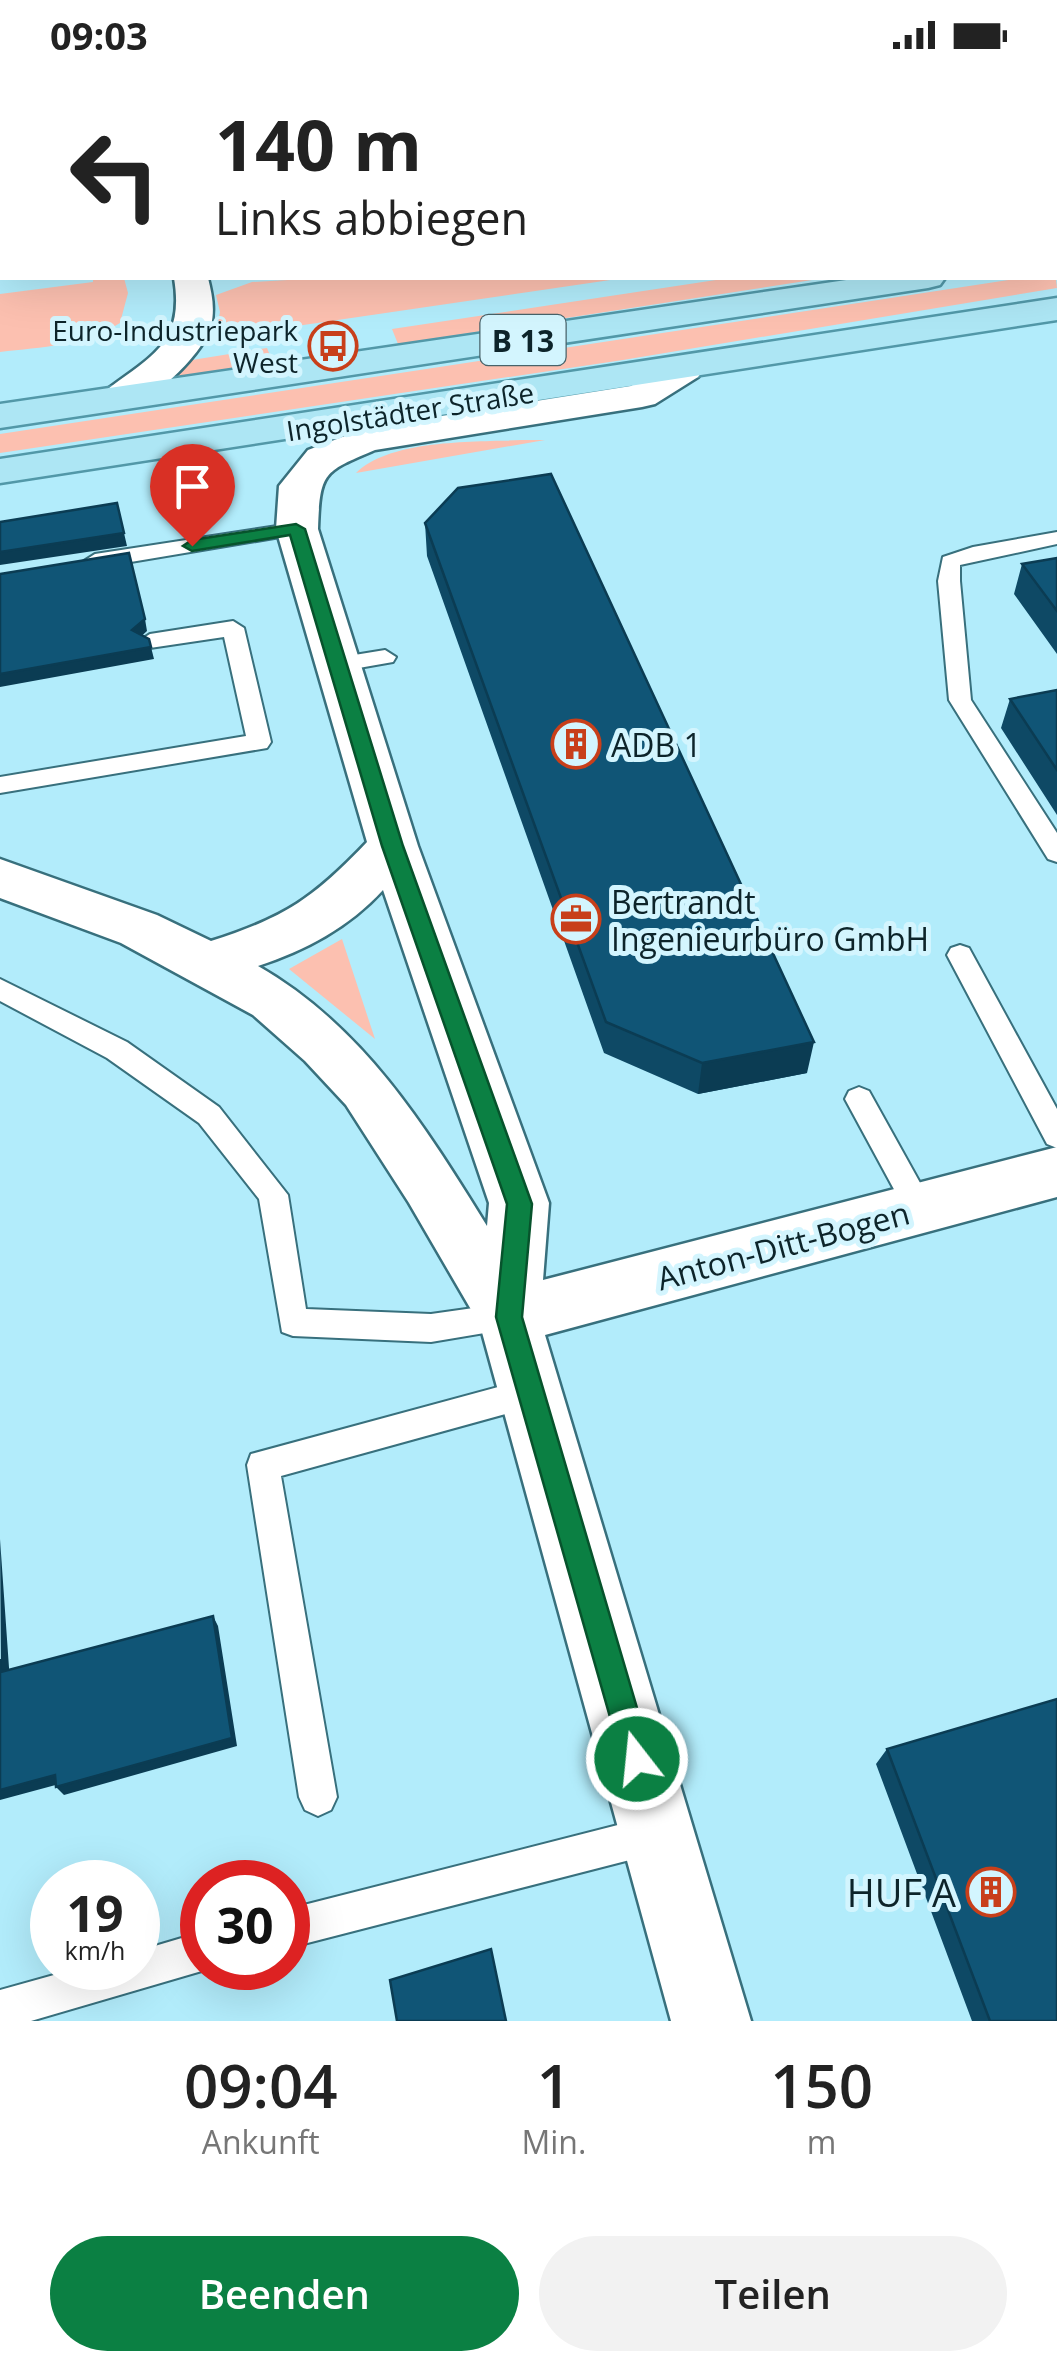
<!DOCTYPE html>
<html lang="de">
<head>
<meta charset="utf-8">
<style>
	body { margin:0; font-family:"Open Sans",sans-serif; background:#f2f2f2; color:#222; height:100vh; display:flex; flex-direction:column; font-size:38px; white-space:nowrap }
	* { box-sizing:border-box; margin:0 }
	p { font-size:32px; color:#767676 }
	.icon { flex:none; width:55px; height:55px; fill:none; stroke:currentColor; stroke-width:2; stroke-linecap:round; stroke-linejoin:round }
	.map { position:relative; height:1951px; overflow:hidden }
	.drawer { display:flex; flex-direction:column; background:#fff; flex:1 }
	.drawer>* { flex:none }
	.guide { position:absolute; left:0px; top:0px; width:1058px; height:210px; box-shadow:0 10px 40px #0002; background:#fff; color:#222; overflow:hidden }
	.speed { position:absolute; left:30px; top:1790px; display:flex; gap:20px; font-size:50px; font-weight:700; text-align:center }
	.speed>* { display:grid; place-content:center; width:130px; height:130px; border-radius:50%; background:#fff; box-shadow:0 10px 40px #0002; line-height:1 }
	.speed small { font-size:25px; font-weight:400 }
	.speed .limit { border:15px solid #d22; background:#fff; color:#111 }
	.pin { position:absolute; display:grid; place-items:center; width:85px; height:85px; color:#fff; margin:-102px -42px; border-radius:50% 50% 50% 0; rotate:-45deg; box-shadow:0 0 10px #0007 }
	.pin .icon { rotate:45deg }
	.me { position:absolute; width:110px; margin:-55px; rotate:344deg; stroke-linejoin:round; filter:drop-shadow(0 0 8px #0008) }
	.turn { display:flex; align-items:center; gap:35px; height:210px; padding:0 50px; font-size:45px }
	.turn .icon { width:130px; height:130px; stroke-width:2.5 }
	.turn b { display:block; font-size:70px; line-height:85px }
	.eta { display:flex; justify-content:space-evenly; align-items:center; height:170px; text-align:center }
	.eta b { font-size:60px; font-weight:600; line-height:70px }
	.action { display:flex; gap:20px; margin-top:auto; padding:20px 50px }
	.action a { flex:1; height:115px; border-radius:60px; background:#0b8043; color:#fff; font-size:40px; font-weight:600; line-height:115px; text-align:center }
	.action a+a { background:#f2f2f2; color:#222 }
	.status { display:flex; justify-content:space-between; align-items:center; height:70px; padding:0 50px; background:#fff; direction:ltr }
	.status svg { height:28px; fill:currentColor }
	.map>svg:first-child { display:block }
</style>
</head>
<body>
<div class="status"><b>09:03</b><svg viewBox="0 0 49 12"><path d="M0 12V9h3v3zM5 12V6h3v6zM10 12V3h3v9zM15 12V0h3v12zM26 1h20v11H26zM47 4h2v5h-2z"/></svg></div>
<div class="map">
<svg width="1057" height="1951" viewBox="0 0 1057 1951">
	<rect width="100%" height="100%" fill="#b2ecfb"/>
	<!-- green -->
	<path fill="#fcc0b0" d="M1055 202 1057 218 623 290 0 383V364L1022 208H1055Z
		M93 208H124L128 223 120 253C84 276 42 277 0 282V224L93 212Z
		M321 208H624L215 268 220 242 216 225 252 212Z
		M729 208H825L398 274 392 259Z
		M267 278 273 293 166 310 192 290Z
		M521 370H545L356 403C390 369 474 372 521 370Z
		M342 869 375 969 289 899Z"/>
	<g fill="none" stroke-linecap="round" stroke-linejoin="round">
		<!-- service casing -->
		<g stroke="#38707d" stroke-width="4">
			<path id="service" d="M0 2H4L2 27 0 26Z
				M297 453 304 455 307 459 304 463 95 498 84 491 95 484Z
				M1057 462V474L960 495V511L971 630 1057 763V792L1048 789 949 630 938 511 943 487 973 477Z
				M233 551 244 558 271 672 267 678 0 723V707L246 666 224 567 150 578 139 571 150 564Z
				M385 580 396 587 393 592 336 602 325 595 336 588Z
				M960 875 969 878 1057 1039V1078L1047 1074 947 885 951 878Z
				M0 909 127 972 219 1037 288 1125 306 1239 431 1244 509 1233 520 1237 525 1247 520 1257 431 1272 293 1266 282 1262 259 1129 199 1053 107 988 0 931Z
				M859 1017 869 1021 934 1138 929 1147 919 1151 909 1147 845 1029 849 1021Z
				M531 1308 542 1312 547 1323 542 1334 281 1406 337 1727 331 1740 318 1746 305 1740 299 1727 247 1395 251 1384Z
				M657 1745 670 1751 676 1764 670 1777 657 1783 288 1878V1839Z
				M202 1862V1898H212L31 1951H0V1920L79 1898H138V1881Z"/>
		</g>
		<!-- minor casing -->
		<g stroke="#38707d" stroke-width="5">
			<path id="minor" d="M356 0H394L396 2H358Z
				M1055 138H1057V158H1055Z
				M174 208H208C212 224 215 239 211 256 201 289 139 347 104 338L98 330 104 322C151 286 185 274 174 208Z
				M685 288 698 291 704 299 698 307 655 334 642 337 375 380C323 402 320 402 318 459L418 776 549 1133 543 1210 1057 1077V1127L545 1265 751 1951H671L480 1255 409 1133 346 1035 305 991 253 945 121 873 0 828V789L157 845 211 871C284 848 314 828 367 772L276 459 279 416 308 380 366 358 631 316 672 291ZM383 820 489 1133 487 1156C425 1056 363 956 258 896 306 880 348 858 383 820Z"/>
		</g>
		<!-- primary casing -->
		<g stroke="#5298a8" stroke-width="5">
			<path id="primary" d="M1055 175H1057V195H1055Z
				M860 208H945L940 215 928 218 0 358V334Z
				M1057 228V250L0 413V389Z"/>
		</g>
		<!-- service -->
		<use href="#service" fill="#fff" fill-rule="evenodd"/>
		<!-- minor -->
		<use href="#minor" fill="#fff" fill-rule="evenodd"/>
		<!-- primary -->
		<use href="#primary" fill="#ade6f4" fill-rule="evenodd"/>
	</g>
	<!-- wall -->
	<path fill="#0e4965" d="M425 453 807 1003 698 1024 604 983 427 486Z
		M1057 488V584L1014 524 1022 494Z
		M1057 620V745L1001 658 1010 629Z
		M887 1679 1057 1951H972L876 1694Z"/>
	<!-- shaded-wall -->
	<path fill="#0b3c53" d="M0 150H2V172H0Z
		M124 463 127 476 0 495V482Z
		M145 549 147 561 135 572 132 560Z
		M151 577 154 589 0 617V604Z
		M814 972 807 1003 698 1024 702 993Z
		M0 1469 10 1612 1 1602Z
		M213 1546 218 1556 237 1676 64 1725 56 1717Z
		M55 1705 63 1713 0 1730V1720Z"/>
	<!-- building -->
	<path fill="#105576" stroke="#0b3c53" stroke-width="2.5" d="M0 16H2V150H0Z
		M551 404 814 972 702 993 606 952 425 453 458 418Z
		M117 433 124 463 0 482V452Z
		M129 483 145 549 132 560 149 569 151 577 0 604V504Z
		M1057 488V541L1022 494Z
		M1057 620V700L1010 629Z
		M213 1546 232 1668 56 1717 55 1705 0 1720V1589L1 1602Z
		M1057 1629V1951H990L887 1679Z
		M491 1879 506 1951H397L390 1910Z"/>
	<!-- route -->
	<path fill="#0b8043" stroke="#07532c" stroke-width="2.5" d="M296 454 305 459 403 776 532 1134 522 1247 652 1689 648 1700 637 1704 626 1700 622 1689 496 1247 507 1134 382 776 290 465 192 481 183 476 192 470Z"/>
	<!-- icons -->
	<defs>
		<g id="bus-ring" transform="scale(2.5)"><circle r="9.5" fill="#d3f5fe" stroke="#c83f1a" stroke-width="1.5"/><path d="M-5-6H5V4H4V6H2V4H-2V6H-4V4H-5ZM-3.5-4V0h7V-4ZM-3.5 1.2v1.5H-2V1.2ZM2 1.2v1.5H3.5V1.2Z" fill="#c83f1a"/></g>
		<g id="building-ring" transform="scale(2.5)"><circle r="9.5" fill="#d3f5fe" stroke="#c83f1a" stroke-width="1.5"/><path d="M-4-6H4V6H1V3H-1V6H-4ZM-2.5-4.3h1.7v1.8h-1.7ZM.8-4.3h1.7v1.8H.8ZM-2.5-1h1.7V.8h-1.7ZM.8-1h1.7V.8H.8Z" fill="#c83f1a"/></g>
		<g id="office-ring" transform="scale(2.5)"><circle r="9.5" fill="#d3f5fe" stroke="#c83f1a" stroke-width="1.5"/><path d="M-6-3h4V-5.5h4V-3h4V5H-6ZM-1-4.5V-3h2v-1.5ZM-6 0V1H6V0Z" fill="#c83f1a"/></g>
	</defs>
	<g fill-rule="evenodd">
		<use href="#bus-ring" x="333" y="276"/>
		<use href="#building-ring" x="576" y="674"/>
		<use href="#office-ring" x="576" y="849"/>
		<use href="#building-ring" x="991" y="1822"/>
	</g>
	<g text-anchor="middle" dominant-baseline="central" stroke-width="10" stroke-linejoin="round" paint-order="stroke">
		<!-- far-poi labels -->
		<g font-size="28" fill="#0d242a" stroke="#d3f5fe" text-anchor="end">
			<text x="298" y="260">Euro-Industriepark<tspan x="298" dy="32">West</tspan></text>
		</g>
		<!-- far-street labels -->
		<g font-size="28" fill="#0d242a" stroke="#d3f5fe">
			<text transform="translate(410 341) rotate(-9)">Ingolstädter Straße</text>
		</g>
		<!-- shield labels -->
		<rect fill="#d3f5fe" stroke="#48636a" stroke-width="2.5" x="480.5" y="245" width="85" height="50" rx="8"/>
		<g font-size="30" font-weight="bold" fill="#0d242a">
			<text x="523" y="270">B 13</text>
		</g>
		<!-- poi labels -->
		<g font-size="32" fill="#0d242a" stroke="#d3f5fe" text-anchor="start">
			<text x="611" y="674">ADB 1</text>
			<text x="611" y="831">Bertrandt<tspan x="611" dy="37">Ingenieurbüro GmbH</tspan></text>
		</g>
		<!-- street labels -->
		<g font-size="32" fill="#0d242a" stroke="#d3f5fe">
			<text transform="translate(783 1175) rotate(-15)">Anton-Ditt-Bogen</text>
		</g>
		<!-- near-poi labels -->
		<g font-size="38" fill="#0d242a" stroke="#d3f5fe" text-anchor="end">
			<text x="956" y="1822">HUF A</text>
		</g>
	</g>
</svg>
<div class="speed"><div>19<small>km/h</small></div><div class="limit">30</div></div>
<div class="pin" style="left:192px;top:476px;background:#d93025"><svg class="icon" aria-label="arrive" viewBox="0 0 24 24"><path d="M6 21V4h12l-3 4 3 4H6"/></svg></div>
<svg class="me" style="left:637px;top:1689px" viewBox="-20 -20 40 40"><circle r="17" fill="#0b8043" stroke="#fff" stroke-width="3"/><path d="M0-11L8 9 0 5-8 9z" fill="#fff"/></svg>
<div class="guide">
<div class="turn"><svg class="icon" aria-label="left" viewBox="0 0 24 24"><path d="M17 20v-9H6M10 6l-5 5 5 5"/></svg><div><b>140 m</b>Links abbiegen</div></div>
</div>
</div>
<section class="drawer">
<div class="eta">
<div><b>09:04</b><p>Ankunft</p></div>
<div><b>1</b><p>Min.</p></div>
<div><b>150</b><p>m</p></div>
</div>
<div class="action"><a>Beenden</a><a>Teilen</a></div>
</section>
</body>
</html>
